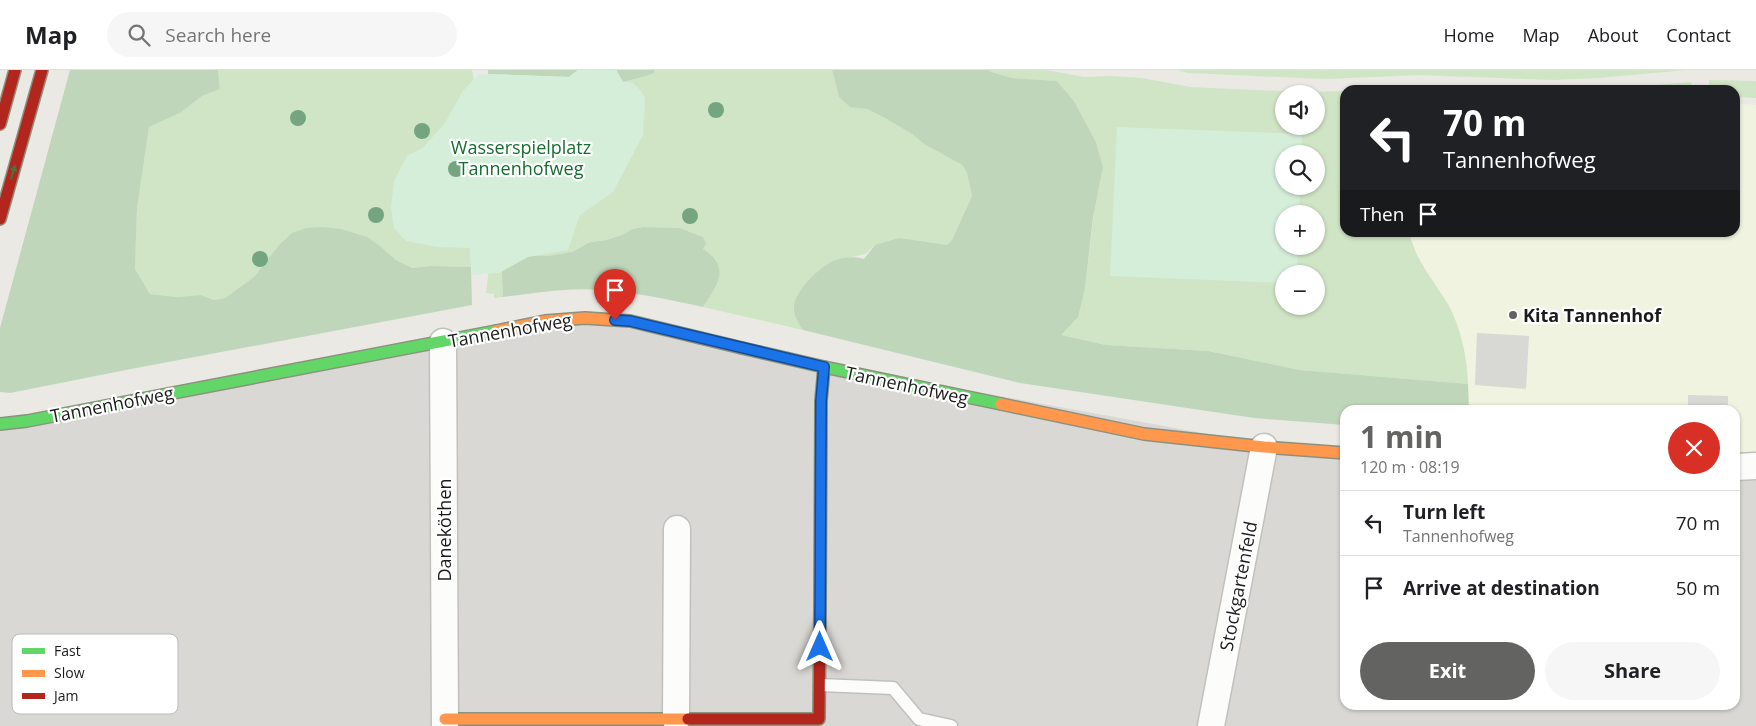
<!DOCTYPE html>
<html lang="en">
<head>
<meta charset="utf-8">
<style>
	body { margin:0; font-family:"Open Sans",sans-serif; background:#f6f6f6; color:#202124; height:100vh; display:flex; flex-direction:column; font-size:19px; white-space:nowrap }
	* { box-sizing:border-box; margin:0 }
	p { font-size:16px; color:#757577 }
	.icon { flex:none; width:28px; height:28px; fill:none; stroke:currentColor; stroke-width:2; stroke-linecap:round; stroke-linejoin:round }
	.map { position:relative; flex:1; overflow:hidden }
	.side { position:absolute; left:1340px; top:335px; width:400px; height:305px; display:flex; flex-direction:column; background:#fff; border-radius:15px; box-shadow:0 1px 4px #0004 }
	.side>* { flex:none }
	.top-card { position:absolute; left:1340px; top:15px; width:400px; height:152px; border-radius:15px; box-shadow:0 1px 4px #0004; background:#202124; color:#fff; overflow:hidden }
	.fabs { position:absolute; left:1275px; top:15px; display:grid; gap:10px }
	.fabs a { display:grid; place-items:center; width:50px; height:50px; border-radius:50%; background:#fff; box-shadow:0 1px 4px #0004; font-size:25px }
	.pin { position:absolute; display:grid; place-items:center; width:42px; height:42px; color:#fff; margin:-51px -21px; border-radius:50% 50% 50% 0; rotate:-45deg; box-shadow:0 0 5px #0007 }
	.pin .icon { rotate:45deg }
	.me { position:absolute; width:55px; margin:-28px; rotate:0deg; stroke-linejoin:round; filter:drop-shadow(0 0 4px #0008) }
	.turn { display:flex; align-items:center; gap:18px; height:105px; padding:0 20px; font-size:22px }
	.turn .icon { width:65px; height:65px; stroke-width:2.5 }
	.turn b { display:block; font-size:35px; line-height:42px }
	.then { display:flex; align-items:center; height:48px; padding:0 20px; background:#0003; gap:10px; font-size:19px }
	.round { display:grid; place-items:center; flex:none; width:52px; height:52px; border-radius:26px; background:#f6f6f6 }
	.headline { display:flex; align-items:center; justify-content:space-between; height:85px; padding:0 20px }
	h1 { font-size:30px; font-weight:700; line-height:38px; color:#636361 }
	.action { display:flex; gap:10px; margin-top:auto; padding:10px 20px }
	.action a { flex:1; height:58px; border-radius:30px; background:#636361; color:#fff; font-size:20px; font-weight:700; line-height:58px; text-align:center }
	.action a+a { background:#f6f6f6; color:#202124 }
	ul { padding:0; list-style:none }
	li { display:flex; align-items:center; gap:15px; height:65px; padding:0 20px; border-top:1px solid #e0e0e0 }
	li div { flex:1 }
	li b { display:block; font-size:19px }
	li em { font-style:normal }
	header { display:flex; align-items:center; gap:30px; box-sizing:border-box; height:70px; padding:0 25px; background:#fff; border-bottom:1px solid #e0e0e0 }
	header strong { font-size:24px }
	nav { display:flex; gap:28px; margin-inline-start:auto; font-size:18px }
	.search { width:350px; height:45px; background:#f6f6f6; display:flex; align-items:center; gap:12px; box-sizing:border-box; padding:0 18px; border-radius:28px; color:#757577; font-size:19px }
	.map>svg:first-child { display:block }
</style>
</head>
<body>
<header>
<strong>Map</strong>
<div class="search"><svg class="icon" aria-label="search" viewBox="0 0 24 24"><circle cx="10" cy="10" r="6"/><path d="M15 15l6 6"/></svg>Search here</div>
<nav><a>Home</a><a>Map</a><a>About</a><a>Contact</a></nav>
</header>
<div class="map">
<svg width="1756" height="656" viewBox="0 0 1756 656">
	<rect width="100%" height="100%" fill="#eae9e4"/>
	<!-- residential -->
	<path fill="#d9d8d5" d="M584 250 1345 389V635H1735V401L1756 400V656H0V358Z"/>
	<!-- education -->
	<path fill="#f0f3df" d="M1735 33 1756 35V391L1735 392V340H1469L1467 297 1450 238 1423 196 1416 183 1409 163 1735 162Z"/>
	<!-- grass -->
	<path fill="#d0e5c5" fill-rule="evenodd" d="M218 0H472L474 10 463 21 446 53 423 78 407 86 453 176 470 178 471 197 431 196 412 198 396 190 380 176H278L254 207 225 228 214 230 201 225 177 227 150 224 135 199 137 139 149 57 180 43 202 26 220 19Z
		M654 0H832L839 27 850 36 867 39 883 47 912 64 924 74 962 95 967 103 972 126 952 170 947 175 934 174 875 175 865 184 833 191 797 249 803 260 703 237C718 215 731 197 702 179L703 167 680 158 643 157 632 159 622 165 606 170 590 172 572 182 547 186H501L503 227 494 228V224L486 223 492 174 633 13 623 12 646 6 654 3Z
		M988 0H1047L1084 7 1110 6 1142 8 1190 17 1233 19 1305 22 1345 21V162L1409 163C1412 174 1416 184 1422 194 1431 210 1443 224 1451 240 1462 263 1467 288 1468 314L1300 300 1208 281 1106 275 1061 265 1085 218 1094 144 1103 97 1096 72 1074 31 1057 11 1012 8 990 2ZM1284 24H1316V56H1284ZM1284 84H1316V116H1284ZM1284 144H1316V176H1284ZM1284 204H1316V236H1284Z
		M1177 0H1686L1599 8 1553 10 1420 5 1325 9 1188 3Z
		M1709 10 1756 11V28L1735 27V20H1594L1691 12 1692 17 1709 16Z
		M1422 18 1524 20H1359Z"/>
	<!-- forest -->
	<path fill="#c0d6bb" d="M70 0H218L220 19 202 26 180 43 149 57 137 139 135 199 150 224 177 227 201 225 214 230 225 228 254 207 278 176 292 163 306 158 323 157 341 159 367 167 380 176 396 190 412 198 431 196 471 197 472 235 136 298 10 323 0 322V258Z
		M488 0H578L569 7 488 4Z
		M616 0H654V3L646 6 623 12Z
		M832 0H988L991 2 1012 8 1057 11 1074 31 1096 72 1103 97 1093 148 1085 218 1078 247 1061 265 1106 275 1208 281 1300 300 1468 314 1469 340H1345V355L1254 348 1020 313 803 260C799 254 794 246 794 238 793 222 820 197 833 191 842 187 855 186 864 189L875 175 899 168 947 175 952 170 972 126 967 103 962 95 924 74 912 64 883 47 867 39 850 37 839 27Z
		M643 157 680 158 703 167 706 174 703 179C731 197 718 215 703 237 670 230 636 222 602 220 569 217 535 223 503 227L501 185 547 186 572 182 590 172 606 170 622 165 632 159Z"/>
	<!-- park -->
	<path fill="#d4eed9" d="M578 0H616L623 12 633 13 641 21 645 28 643 65 613 122 580 145 568 180 528 187 499 203 472 205 470 178 438 177 406 171 394 158 391 138 394 111 407 86 423 78 445 53 463 21 478 5 488 4 569 7Z
		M1117 57 1302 64V84H1284V116H1300L1299 144H1284V176H1298L1297 204H1284V213L1110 206Z"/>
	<!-- parking -->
	<path fill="#d8d8d5" d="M1477 263 1529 266 1526 319 1475 315Z
		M1688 325 1728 326V340H1688Z"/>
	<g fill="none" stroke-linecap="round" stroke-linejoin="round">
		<!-- lane casing -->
		<g stroke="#c1c0be" stroke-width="15">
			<path id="lane" d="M820 615 893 618 919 649 951 656"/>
		</g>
		<!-- street casing -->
		<g stroke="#c1c0be" stroke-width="29">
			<path id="street" d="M443 272 445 656
				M1735 397 1756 396
				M676 650 677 459
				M1211 656 1264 377"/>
		</g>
		<!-- fast casing -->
		<g stroke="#8c917e" stroke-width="14">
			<path id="fast" d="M742 278 824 297 1001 334
				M0 354 27 351 496 261"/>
		</g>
		<!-- slow casing -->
		<g stroke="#8c917e" stroke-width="14">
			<path id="slow" d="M496 261 545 251 585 248 630 251 742 278
				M1001 334 1144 364 1264 377 1345 383
				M820 536 821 331 824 297
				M445 649H688"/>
		</g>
		<!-- jam casing -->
		<g stroke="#8c917e" stroke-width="14">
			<path id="jam" d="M0 54 15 0
				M0 149 42 0
				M688 649H819L820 536"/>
		</g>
		<!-- lane -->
		<use href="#lane" stroke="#fcfcfb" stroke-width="12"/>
		<!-- street -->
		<use href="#street" stroke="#fcfcfb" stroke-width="26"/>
		<!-- fast -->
		<use href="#fast" stroke="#63d668" stroke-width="11"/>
		<!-- slow -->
		<use href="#slow" stroke="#ff974d" stroke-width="11"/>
		<!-- jam -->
		<use href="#jam" stroke="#b3261e" stroke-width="11"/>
	</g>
	<!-- trees -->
	<g fill="#75a580">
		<circle cx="716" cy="40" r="8"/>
		<circle cx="298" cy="48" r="8"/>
		<circle cx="422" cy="61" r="8"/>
		<circle cx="456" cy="99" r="8"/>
		<circle cx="376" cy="145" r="8"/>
		<circle cx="690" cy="146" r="8"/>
		<circle cx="260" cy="189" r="8"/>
	</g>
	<!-- one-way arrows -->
	<defs><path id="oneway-solid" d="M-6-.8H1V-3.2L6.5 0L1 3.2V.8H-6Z" transform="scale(1.25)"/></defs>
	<use fill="#3f7842" href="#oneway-solid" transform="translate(13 102) rotate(-74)"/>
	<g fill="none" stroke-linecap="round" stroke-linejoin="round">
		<!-- route casing -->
		<g stroke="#114b97" stroke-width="12">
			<path id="route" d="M615 250 630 251 824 297 821 331 820 577"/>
		</g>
		<!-- route -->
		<use href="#route" stroke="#1a73e8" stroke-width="9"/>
	</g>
	<!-- markers -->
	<circle fill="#636361" stroke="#fff" stroke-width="2" cx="1513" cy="245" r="5"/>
	<g text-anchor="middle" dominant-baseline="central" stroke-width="4.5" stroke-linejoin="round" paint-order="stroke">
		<!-- park labels -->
		<g font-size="18" fill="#166d2f" stroke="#fff">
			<text x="521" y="77">Wasserspielplatz<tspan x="521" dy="21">Tannenhofweg</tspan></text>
		</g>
		<!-- poi labels -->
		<g font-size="18" font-weight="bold" fill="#1b1b1b" stroke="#fff" text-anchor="start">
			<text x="1523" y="245">Kita Tannenhof</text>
		</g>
		<!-- street labels -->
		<g font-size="18" fill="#1b1b1b" stroke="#fff">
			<text transform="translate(510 260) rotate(-10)">Tannenhofweg</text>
			<text transform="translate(907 315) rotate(12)">Tannenhofweg</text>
			<text transform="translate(112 334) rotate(-11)">Tannenhofweg</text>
			<text transform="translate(444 460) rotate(-90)">Daneköthen</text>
			<text transform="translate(1238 516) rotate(-79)">Stockgartenfeld</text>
		</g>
	</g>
	<!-- legend -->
	<rect x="12" y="564" width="166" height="80" rx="8" fill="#fff" stroke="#bbb" stroke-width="1"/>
	<rect x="22" y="578" width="23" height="6" fill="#63d668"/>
	<rect x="22" y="600" width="23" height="7" fill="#ff974d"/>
	<rect x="22" y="623" width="23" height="6" fill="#b3261e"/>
	<g font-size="14" fill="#1b1b1b">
		<text x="54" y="586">Fast</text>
		<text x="54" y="608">Slow</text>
		<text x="54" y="631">Jam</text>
	</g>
</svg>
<div class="fabs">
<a><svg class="icon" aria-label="sound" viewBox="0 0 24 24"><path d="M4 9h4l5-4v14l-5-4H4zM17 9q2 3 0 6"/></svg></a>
<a><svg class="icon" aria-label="search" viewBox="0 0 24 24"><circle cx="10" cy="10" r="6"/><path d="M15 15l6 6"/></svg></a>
<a>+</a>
<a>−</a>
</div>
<div class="pin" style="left:615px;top:250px;background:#d93025"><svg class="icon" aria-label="arrive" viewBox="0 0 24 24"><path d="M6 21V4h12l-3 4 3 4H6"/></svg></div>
<svg class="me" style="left:820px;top:577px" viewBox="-20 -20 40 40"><path d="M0-17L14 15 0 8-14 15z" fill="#1a73e8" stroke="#fff" stroke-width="4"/></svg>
<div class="top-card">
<div class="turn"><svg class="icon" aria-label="left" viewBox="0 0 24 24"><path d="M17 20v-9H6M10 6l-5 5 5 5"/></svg><div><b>70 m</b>Tannenhofweg</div></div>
<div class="then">Then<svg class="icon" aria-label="arrive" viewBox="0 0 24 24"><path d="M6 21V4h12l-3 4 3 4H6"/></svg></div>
</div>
<section class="side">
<div class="headline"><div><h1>1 min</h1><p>120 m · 08:19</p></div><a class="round" style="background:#d93025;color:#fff"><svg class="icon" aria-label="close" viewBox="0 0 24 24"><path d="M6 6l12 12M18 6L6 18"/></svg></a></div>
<ul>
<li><svg class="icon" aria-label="left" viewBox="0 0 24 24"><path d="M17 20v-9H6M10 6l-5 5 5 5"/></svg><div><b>Turn left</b><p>Tannenhofweg</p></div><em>70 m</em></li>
<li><svg class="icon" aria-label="arrive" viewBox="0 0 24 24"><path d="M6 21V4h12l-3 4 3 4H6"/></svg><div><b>Arrive at destination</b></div><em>50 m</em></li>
</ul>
<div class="action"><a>Exit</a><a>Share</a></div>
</section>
</div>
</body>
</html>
